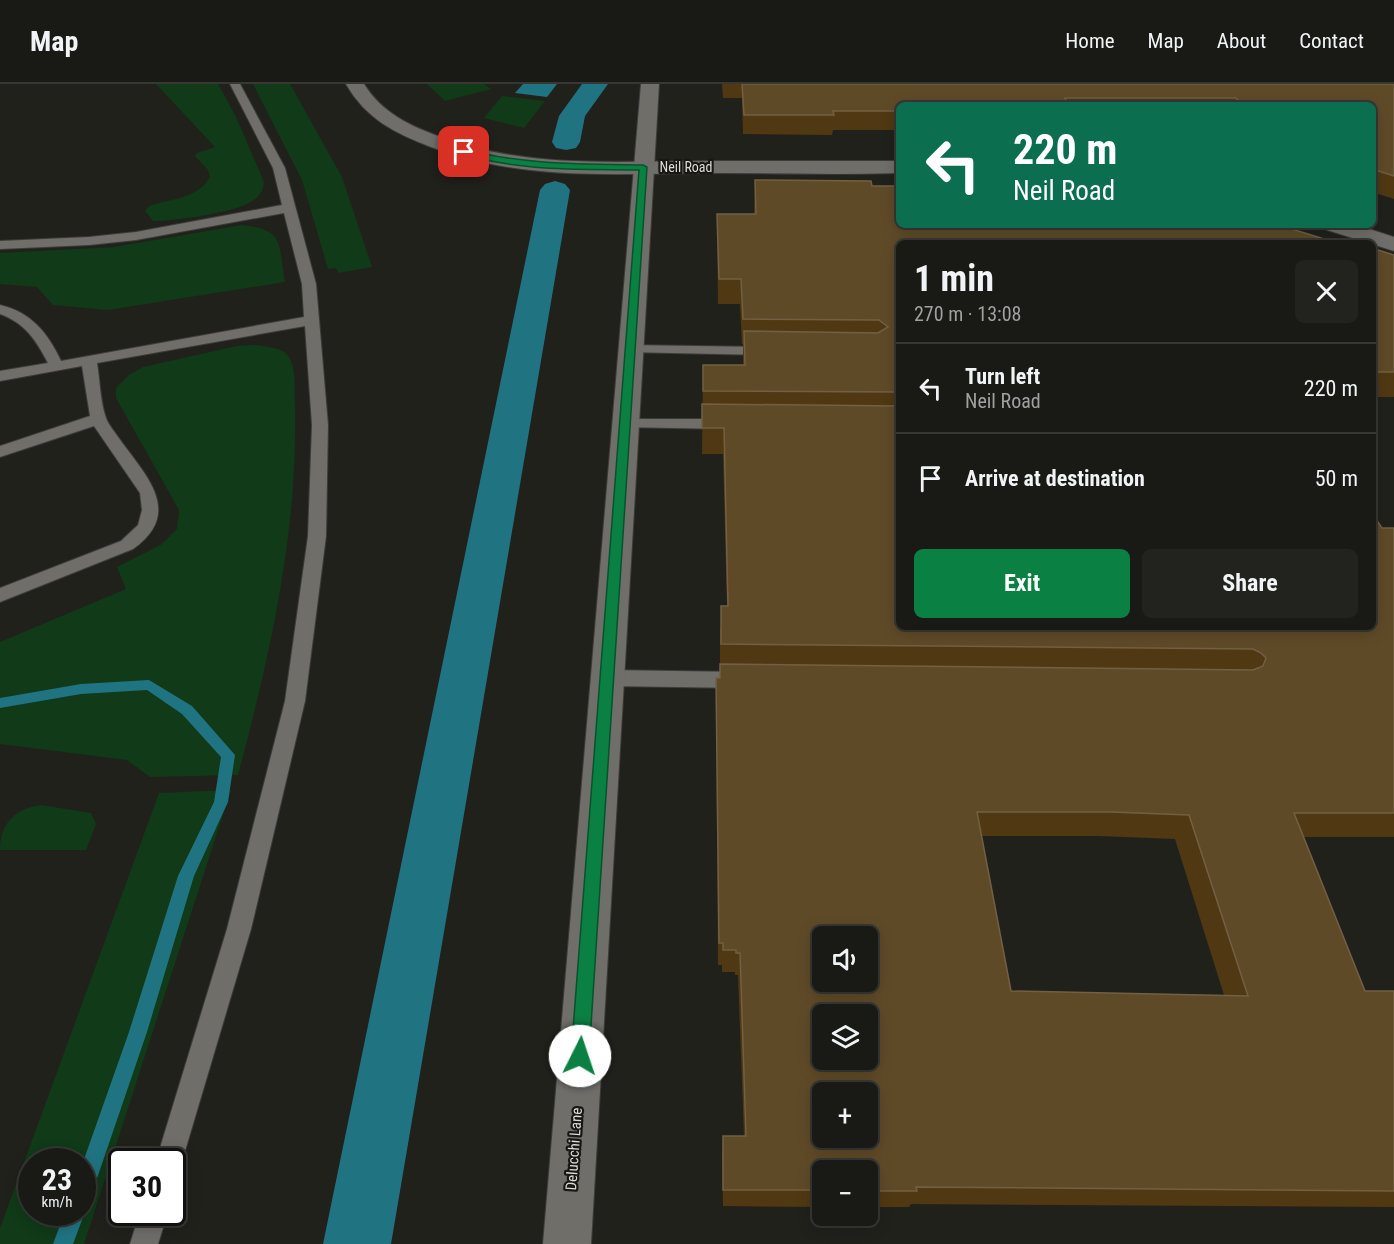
<!DOCTYPE html>
<html lang="en">
<head>
<meta charset="utf-8">
<style>
	body { margin:0; font-family:"Roboto Condensed",sans-serif; background:#22221e; color:#f1f3f6; height:100vh; display:flex; flex-direction:column; font-size:22px; white-space:nowrap }
	* { box-sizing:border-box; margin:0 }
	p { font-size:20px; color:#9fa0a0 }
	.icon { flex:none; width:33px; height:33px; fill:none; stroke:currentColor; stroke-width:2; stroke-linecap:round; stroke-linejoin:round }
	.map { position:relative; flex:1; overflow:hidden }
	.details { position:absolute; left:896px; top:156px; width:480px; height:390px; display:flex; flex-direction:column; background:#191915; border-radius:9px; box-shadow:0 3px 15px #0003,0 0 0 2px #373834 }
	.details>* { flex:none }
	.hud { position:absolute; left:896px; top:18px; width:480px; height:126px; border-radius:9px; box-shadow:0 3px 15px #0003,0 0 0 2px #373834; background:#0b6e4f; color:#fff; overflow:hidden }
	.tools { position:absolute; left:812px; top:842px; display:grid; gap:12px }
	.tools a { display:grid; place-items:center; width:66px; height:66px; border-radius:9px; background:#191915; box-shadow:0 3px 15px #0003,0 0 0 2px #373834; font-size:30px }
	.speed { position:absolute; left:18px; top:1064px; display:flex; gap:12px; font-size:30px; font-weight:700; text-align:center }
	.speed>* { display:grid; place-content:center; width:78px; height:78px; border-radius:50%; background:#191915; box-shadow:0 3px 15px #0003,0 0 0 2px #373834; line-height:1 }
	.speed small { font-size:15px; font-weight:400 }
	.speed .limit { border:3px solid #111; border-radius:9px; background:#fff; color:#111 }
	.pin { position:absolute; display:grid; place-items:center; width:51px; height:51px; color:#fff; margin:-26px; border-radius:12px; box-shadow:0 3px 9px #0006 }
	.me { position:absolute; width:66px; margin:-33px; rotate:4deg; stroke-linejoin:round; filter:drop-shadow(0 0 4px #0008) }
	.turn { display:flex; align-items:center; gap:21px; height:126px; padding:0 18px; font-size:27px }
	.turn .icon { width:78px; height:78px; stroke-width:2.5 }
	.turn b { display:block; font-size:42px; line-height:51px }
	.round { display:grid; place-items:center; flex:none; width:63px; height:63px; border-radius:9px; background:#22221e }
	.head { display:flex; align-items:center; justify-content:space-between; height:102px; padding:0 18px }
	h1 { font-size:36px; font-weight:700; line-height:45px }
	.cta { display:flex; gap:12px; margin-top:auto; padding:12px 18px }
	.cta a { flex:1; height:69px; border-radius:9px; background:#0b8043; color:#fff; font-size:24px; font-weight:700; line-height:69px; text-align:center }
	.cta a+a { background:#22221e; color:#f1f3f6 }
	ul { padding:0; list-style:none }
	li { display:flex; align-items:center; gap:18px; height:90px; padding:0 18px; border-top:2px solid #373834 }
	li div { flex:1 }
	li b { display:block; font-size:22px }
	li em { font-style:normal }
	header { display:flex; align-items:center; gap:36px; box-sizing:border-box; height:84px; padding:0 30px; background:#191915; border-bottom:2px solid #373834 }
	header strong { font-size:28px }
	nav { display:flex; gap:33px; margin-inline-start:auto; font-size:21px }
	.map>svg:first-child { display:block }
</style>
</head>
<body>
<header>
<strong>Map</strong>
<nav><a>Home</a><a>Map</a><a>About</a><a>Contact</a></nav>
</header>
<div class="map">
<svg width="1394" height="1160" viewBox="0 0 1394 1160">
	<rect width="100%" height="100%" fill="#21211c"/>
	<!-- green -->
	<path fill="#103a18" fill-rule="evenodd" d="M156 0H218L236 33 264 98C263 107 260 112 252 117 235 129 175 137 153 137L145 127 149 122C169 115 198 115 210 93L208 86 195 72 197 69 215 63Z
		M253 0H290L342 93 372 183 338 189 336 184 328 185 302 96Z
		M427 0H484L491 5 445 17Z
		M502 12 545 17 524 44 484 34Z
		M242 141C286 146 278 160 285 198L108 226 53 221 37 203 0 200V169L114 163Z
		M256 261C266 263 283 263 289 273 297 286 294 308 295 322 298 448 270 571 238 691L150 693 127 676 0 660V558L126 505 117 483 162 460 177 445 179 426 116 314V304L129 291 143 283 237 262Z
		M231 706 84 1160H0V1144L159 709ZM32 1077H82V1128H32Z
		M41 721 91 729 96 740 86 766H0C0 739 16 724 41 721Z"/>
	<!-- water -->
	<path fill="#207482" d="M523 0H557L547 13 515 9Z"/>
	<g fill="none" stroke-linecap="round" stroke-linejoin="round">
		<!-- stream -->
		<path fill="#207482" fill-rule="evenodd" d="M149 596 192 622 235 671 228 718 194 792 147 948 92 1109 89 1116 82 1118V1081L129 948 178 792 214 718 221 673 182 630 147 606 81 610 0 624V614L81 600Z
			M82 1123 85 1128 73 1160H53L65 1128H82Z"/>
		<!-- canal -->
		<path fill="#207482" fill-rule="evenodd" d="M582 0H608L585 32 580 58 576 64 566 66 556 64 552 58 559 32Z
			M555 97 565 100 570 106 391 1160H323L540 106 545 100Z"/>
		<!-- service casing -->
		<g stroke="#3d3c39" stroke-width="2">
			<path id="service" d="M230 0H240L285 84 316 200 328 341 326 452 305 617 251 845 182 1077 179 1087 172 1089V1077H156L227 845 285 617 308 452 312 341 305 242 97 279C100 297 100 317 106 334 108 340 114 347 118 353 145 391 185 428 133 465L0 518V504L121 457 138 441 142 426 140 409 94 342 0 373V362L90 332 82 282 0 297V287L48 279C36 256 25 239 0 230V221C31 228 48 249 61 277L304 233 302 200 284 129 136 156 89 161 0 165V157L89 153 136 148 282 121 273 84Z
				M630 261 769 263 776 267 769 271 625 268 623 265 625 262Z
				M625 335H727L735 340 727 345 619 343 617 340 619 337Z
				M607 586 742 588 749 591 752 596 749 601 742 604 607 602 600 599 597 594 600 589Z
				M140 1128H168L158 1160H130Z"/>
		</g>
		<!-- minor casing -->
		<g stroke="#3d3c39" stroke-width="2">
			<path id="minor" d="M641 0H659L591 1160H543Z"/>
		</g>
		<!-- tertiary casing -->
		<g stroke="#3d3c39" stroke-width="2">
			<path id="tertiary" d="M346 0H364C382 29 410 42 441 53 527 85 616 77 707 77 770 77 834 77 898 77V89C835 91 771 89 707 89 613 90 521 97 431 63 395 49 366 35 346 0Z
				M1324 141H1357L1394 153V167L1327 146Z"/>
		</g>
		<!-- service -->
		<use href="#service" fill="#6f6e69" fill-rule="evenodd"/>
		<!-- minor -->
		<use href="#minor" fill="#6f6e69" fill-rule="evenodd"/>
		<!-- tertiary -->
		<use href="#tertiary" fill="#6f6e69" fill-rule="evenodd"/>
	</g>
	<!-- wall -->
	<path fill="#503813" fill-rule="evenodd" d="M722 0H1394V115L1372 108V21H898V46H833L832 51 743 50 742 14H723Z
		M755 96 872 102 898 159V543L1382 444H1394V753H1303L1365 907H1394V1123L911 1120 909 1123H867V1086H822V1123L723 1122 722 1070 723 1052H744L738 891H735V888H722V881H718L716 619V594H720V547L727 522 723 370H702L703 281H743V260H742L740 220H718L717 130H754ZM981 752H1099L1175 755 1224 911 1011 907Z
		M1372 164 1394 171V313H1372Z"/>
	<!-- building -->
	<path fill="#5f4a28" stroke="#726044" stroke-width="1.5" fill-rule="evenodd" d="M742 0H1394V92L1372 85V21H1241L1236 14H1065L1068 21H898V27H833L834 31H744Z
		M755 96 871 97 872 102H898V141H1279L1337 159H898V308L703 307V281H745L744 247 878 249 888 243 879 236 743 235 741 195H719L717 130H756Z
		M1343 155 1356 159H1339Z
		M1372 164 1394 171V288H1372Z
		M702 320 898 322V543H1372V429L1382 444H1394V729H1294L1365 907H1394V1107L916 1103 917 1107H867V1086H822V1106H723V1052H746L740 869H736V866H723V859H719L716 594H720V580L1253 586 1263 582 1266 574 1261 569 1253 565 721 560V522H728L724 344H702ZM977 728H1111L1189 731 1248 912 1011 907ZM822 852H867V897H822ZM822 930H867V975H822ZM822 1008H867V1053H822Z"/>
	<!-- route -->
	<path fill="#0b8043" stroke="#07532c" stroke-width="1.5" d="M464 65C522 81 583 80 643 81L647 83 589 972 587 978 580 980 574 978 571 972 639 86C580 85 518 88 461 69L460 68Z"/>
	<g text-anchor="middle" dominant-baseline="central" stroke-width="4.5" stroke-linejoin="round" paint-order="stroke">
		<!-- far-street labels -->
		<g font-size="14" fill="#dcdbd8" stroke="#181713">
			<text x="686" y="83">Neil Road</text>
		</g>
		<!-- street labels -->
		<g font-size="15" fill="#dcdbd8" stroke="#181713">
			<text transform="translate(574 1065) rotate(-86)">Delucchi Lane</text>
		</g>
	</g>
</svg>
<div class="tools">
<a><svg class="icon" aria-label="sound" viewBox="0 0 24 24"><path d="M4 9h4l5-4v14l-5-4H4zM17 9q2 3 0 6"/></svg></a>
<a><svg class="icon" aria-label="layers" viewBox="0 0 24 24"><path d="M12 4l9 5-9 5-9-5zM3 14l9 5 9-5"/></svg></a>
<a>+</a>
<a>−</a>
</div>
<div class="speed"><div>23<small>km/h</small></div><div class="limit">30</div></div>
<div class="pin" style="left:464px;top:68px;background:#d93025"><svg class="icon" aria-label="arrive" viewBox="0 0 24 24"><path d="M6 21V4h12l-3 4 3 4H6"/></svg></div>
<svg class="me" style="left:580px;top:972px" viewBox="-20 -20 40 40"><circle r="19" fill="#fff"/><path d="M0-13L10 11 0 6-10 11z" fill="#0b8043"/></svg>
<div class="hud">
<div class="turn"><svg class="icon" aria-label="left" viewBox="0 0 24 24"><path d="M17 20v-9H6M10 6l-5 5 5 5"/></svg><div><b>220 m</b>Neil Road</div></div>
</div>
<section class="details">
<div class="head"><div><h1>1 min</h1><p>270 m · 13:08</p></div><a class="round"><svg class="icon" aria-label="close" viewBox="0 0 24 24"><path d="M6 6l12 12M18 6L6 18"/></svg></a></div>
<ul>
<li><svg class="icon" aria-label="left" viewBox="0 0 24 24"><path d="M17 20v-9H6M10 6l-5 5 5 5"/></svg><div><b>Turn left</b><p>Neil Road</p></div><em>220 m</em></li>
<li><svg class="icon" aria-label="arrive" viewBox="0 0 24 24"><path d="M6 21V4h12l-3 4 3 4H6"/></svg><div><b>Arrive at destination</b></div><em>50 m</em></li>
</ul>
<div class="cta"><a>Exit</a><a>Share</a></div>
</section>
</div>
</body>
</html>
